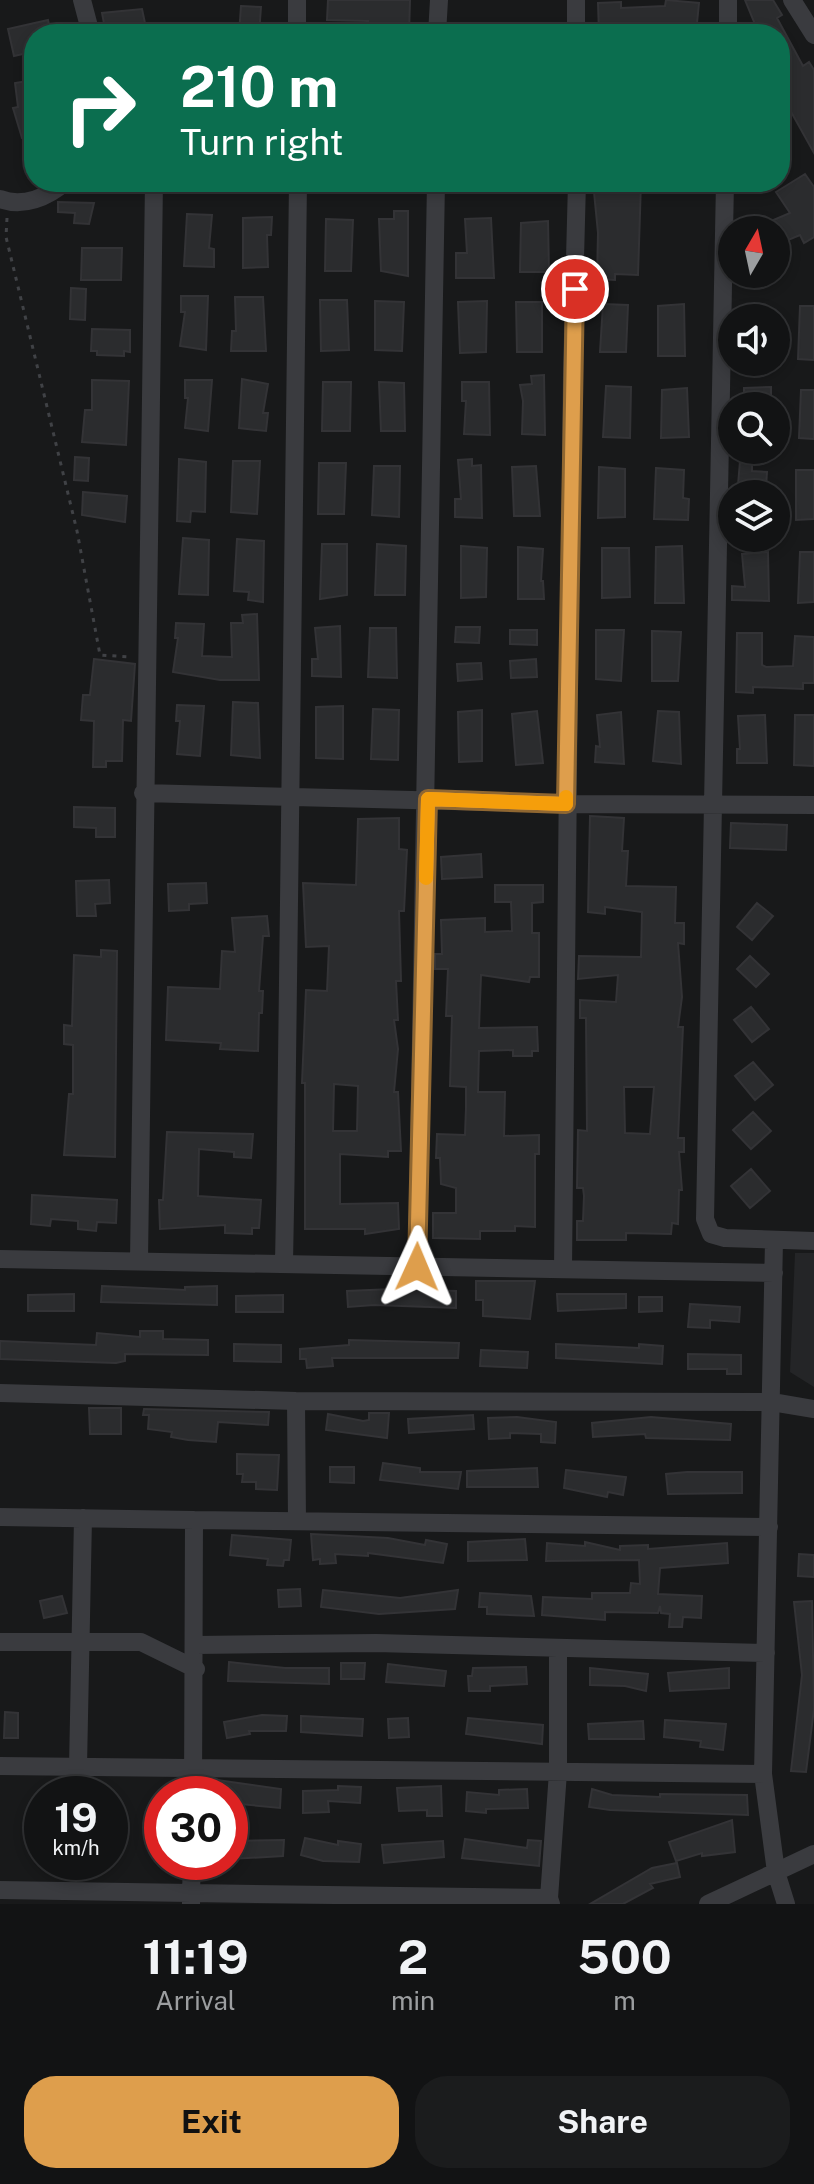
<!DOCTYPE html>
<html lang="en">
<head>
<meta charset="utf-8">
<style>
	body { margin:0; font-family:"Public Sans",sans-serif; background:#1b1c1d; color:#f1f3f6; height:100vh; display:flex; flex-direction:column; font-size:30px; white-space:nowrap }
	* { box-sizing:border-box; margin:0 }
	p { font-size:26px; color:#9c9ea0 }
	.icon { flex:none; width:44px; height:44px; fill:none; stroke:currentColor; stroke-width:2; stroke-linecap:round; stroke-linejoin:round }
	.map { position:relative; height:1904px; overflow:hidden }
	.panel { display:flex; flex-direction:column; background:#121314; flex:1 }
	.panel>* { flex:none }
	.top-card { position:absolute; left:24px; top:24px; width:766px; height:168px; border-radius:32px; box-shadow:0 4px 12px #0003,0 0 0 2px #313234; background:#0b6e4f; color:#fff; overflow:hidden }
	.needle { width:52px; rotate:9deg }
	.buttons { position:absolute; left:718px; top:216px; display:grid; gap:16px }
	.buttons a { display:grid; place-items:center; width:72px; height:72px; border-radius:50%; background:#121314; box-shadow:0 4px 12px #0003,0 0 0 2px #313234; font-size:40px }
	.speed { position:absolute; left:24px; top:1776px; display:flex; gap:16px; font-size:40px; font-weight:700; text-align:center }
	.speed>* { display:grid; place-content:center; width:104px; height:104px; border-radius:50%; background:#121314; box-shadow:0 4px 12px #0003,0 0 0 2px #313234; line-height:1 }
	.speed small { font-size:20px; font-weight:400 }
	.speed .limit { border:12px solid #d22; background:#fff; color:#111 }
	.pin { position:absolute; display:grid; place-items:center; width:68px; height:68px; color:#fff; margin:-34px; border:4px solid #fff; border-radius:50%; box-shadow:0 2px 8px #0007 }
	.me { position:absolute; width:88px; margin:-44px; rotate:1deg; stroke-linejoin:round; filter:drop-shadow(0 0 6px #0008) }
	.turn { display:flex; align-items:center; gap:28px; height:168px; padding:0 24px; font-size:36px }
	.turn .icon { width:104px; height:104px; stroke-width:2.5 }
	.turn b { display:block; font-size:56px; line-height:68px }
	.eta { display:flex; justify-content:space-evenly; align-items:center; height:136px; text-align:center }
	.eta b { font-size:48px; font-weight:700; line-height:56px }
	.primary-button { display:flex; gap:16px; margin-top:auto; padding:16px 24px }
	.primary-button a { flex:1; height:92px; border-radius:32px; background:#de9e4c; color:#111; font-size:32px; font-weight:700; line-height:92px; text-align:center }
	.primary-button a+a { background:#1b1c1d; color:#f1f3f6 }
	.map>svg:first-child { display:block }
</style>
</head>
<body>
<div class="map">
<svg width="814" height="1904" viewBox="0 0 814 1904">
	<rect width="100%" height="100%" fill="#18191a"/>
	<!-- built -->
	<path fill="#242527" d="M795 1253H814V1387L790 1372Z"/>
	<!-- building -->
	<path fill="#2b2c2e" stroke="#333336" stroke-width="2" fill-rule="evenodd" d="M328 0H410L409 34H368V21L327 20Z
		M666 0 699 3 696 33 649 32V26L614 28 615 34H599L598 3 621 2V8L665 6Z
		M745 0H773L782 15 777 18 803 66 809 62 814 70V153L785 101 780 104V34H759Z
		M241 6 261 7 259 34H239Z
		M142 9 146 28 106 34 102 13Z
		M48 20 51 34H34L32 52 14 56 8 29Z
		M34 80V137L22 138 13 108 18 107 15 83Z
		M805 174 814 187V237L804 243 800 235 776 245V230H750L790 213 776 192Z
		M593 182H641L638 275 615 274V280L597 279 598 233Z
		M58 202 94 203 89 224 74 223 75 213 58 212Z
		M394 211H408V276L381 271 379 219H394Z
		M187 214 212 215 209 248 214 249V267L184 266Z
		M272 217 271 235H267L268 267 243 268V218Z
		M491 218 494 278H456V253H467L465 219Z
		M326 219 353 220 351 271H325Z
		M548 221 549 272H520L521 223Z
		M82 248H122L121 280H81Z
		M71 288 86 289 85 320 70 319Z
		M181 296H208L206 350 180 346 185 312H181Z
		M235 297H263L266 351H231L232 331H236Z
		M320 300H347L349 350 321 351Z
		M375 301 404 302 402 351 375 350Z
		M487 301 486 352 460 353 458 302Z
		M516 302H542V352H517Z
		M603 304 628 305 626 352H600Z
		M684 304 685 356H658V306Z
		M800 306H814V360L798 359Z
		M92 329 130 330V352L124 351V356L97 355V351H91Z
		M544 375 545 435 522 434 523 401 520 385 532 384 531 376Z
		M242 379 268 384 263 413H268L266 431 239 428Z
		M92 380 129 381 126 445 82 442 85 410H92Z
		M185 380H212L208 431 185 428 188 398H185Z
		M323 382H351L350 431H322Z
		M379 382 404 383 405 431H381Z
		M462 382H489L490 435 464 434 466 401H462Z
		M606 386 631 387 630 438 603 437Z
		M771 387V406H744V388Z
		M687 388 689 437 661 438 662 390Z
		M801 390H814V439L799 438Z
		M75 457 89 458 88 481 74 480Z
		M179 459 206 462 205 512 191 511 190 522 177 521Z
		M472 459V466L481 465 482 518 455 517V499H461L458 460Z
		M233 461H260L257 514 231 512Z
		M740 461 752 462V471L767 472 766 487 738 485Z
		M319 463H346L344 514H318Z
		M374 466H400L399 517 372 515Z
		M536 466 540 516H514L512 467Z
		M599 467 625 469V517L598 518Z
		M656 468 684 470 683 498 689 499 688 520 654 519Z
		M796 470H814V519L796 520Z
		M83 492 127 496 125 522 82 515Z
		M183 538 209 540 208 595 179 594Z
		M237 539 264 541 263 602 248 600 249 592 234 591Z
		M322 544H347V595L320 599Z
		M377 544 406 546 405 595H375Z
		M461 546 487 548 486 597 461 598Z
		M682 546 684 603H655L656 547Z
		M518 547 543 549 541 581H543L544 599H518Z
		M602 548H629L630 597 602 598Z
		M768 552 769 601 732 600V586L745 587 742 554Z
		M800 552H814V602L798 603Z
		M257 614 259 680H220L173 672 178 638H175L176 623 204 624 202 656 232 657 231 623H243L242 615Z
		M340 626 341 677 312 676V659H318L315 628Z
		M456 627H480L479 643 455 642Z
		M370 628H396L397 678 368 677Z
		M510 630H537V645L510 644Z
		M596 630H624L621 681 596 679Z
		M652 631 681 632 678 681H652Z
		M737 633H762V665L766 667 793 666 795 636 814 637V683H803V689L753 687V693L736 692Z
		M94 659 135 664 131 721 123 720 122 761H106V767H93L94 721 81 720 83 695H90Z
		M536 659 537 677 511 678 510 661Z
		M481 663 482 679 458 681 457 664Z
		M233 702 258 703 260 758 231 755Z
		M177 705 204 706 200 756 177 754 180 721H176Z
		M343 706V759L316 758V707Z
		M373 709 399 710 398 760 371 759Z
		M482 710V761L459 762 458 712Z
		M537 711 543 763 516 765 512 714Z
		M658 711 679 712 681 764 653 761Z
		M621 712 624 764 595 762 596 746 600 747 597 715Z
		M765 715 767 763H737V749H740L738 716Z
		M795 715H814V766L794 765Z
		M74 807 115 808V837H96V828L74 827Z
		M590 816 624 818 622 851H628L626 886 676 887 675 923H684V944L678 943 682 997 678 1027H683L678 1138H684V1152H679L682 1190H679L678 1224 672 1223 671 1234 626 1233V1240H577V1221H583L584 1196 583 1188H577L578 1130 587 1131 586 1018H580V1000L616 1002 618 975 578 979 579 956 641 957 642 912 605 907V914L588 912ZM624 1087H654L650 1134 625 1133Z
		M399 818V849L407 850 404 911H399L401 981H396L398 1020H394L398 1049 394 1092H398L401 1151H388V1157L340 1154V1204L398 1203 399 1229 365 1234V1229H305V1083H302L306 990 327 991 329 946 306 947 303 883 356 885 358 819ZM334 1084 358 1086 357 1131H333Z
		M731 823 787 825 786 850 730 848Z
		M481 854 482 877 442 879 441 857Z
		M109 880 110 903 95 904 96 916H77L76 881Z
		M206 883 207 903 189 904V910L169 911 168 884Z
		M495 885H543V902L532 903V933H539V977H530L529 982 481 975 479 1028 537 1027 538 1051H532V1056H513V1050L479 1051 478 1092H505L504 1136 539 1135V1154H535V1227L515 1226V1231H480V1239L433 1238V1213H456V1188L441 1184 440 1158H436L437 1134 465 1135 466 1108V1087L450 1086 452 1016H446L448 969H435V954H442L441 920 485 918V932L512 931 511 902H495Z
		M757 903 773 916 752 940 737 927Z
		M267 916 269 936H263L259 991H263L262 1013H259L258 1051 220 1049 221 1043 166 1040 168 987 220 989 222 951 235 952 232 918Z
		M101 950 117 951 115 1157 64 1155 69 1094H73V1045L64 1044V1025L72 1026 74 955 101 957Z
		M750 956 769 974 756 987 737 969Z
		M751 1007 769 1029 752 1042 734 1020Z
		M753 1062 773 1085 755 1100 735 1076Z
		M753 1112 771 1131 751 1149 733 1130Z
		M167 1132 253 1134 251 1158 234 1157V1152L199 1149 198 1196 261 1200 259 1228H252V1234L225 1233V1225L160 1229 159 1200H163Z
		M751 1169 770 1191 750 1208 731 1186Z
		M32 1195 117 1200 116 1223 97 1222 96 1231 78 1229V1221L51 1219 50 1226 31 1224Z
		M476 1281H535L530 1319 483 1316V1300H476Z
		M102 1286 185 1290V1287L217 1286V1305L101 1302Z
		M393 1289 456 1291V1308L374 1305 348 1307 347 1291Z
		M74 1294V1311H28V1295Z
		M557 1294H626V1308L558 1311Z
		M283 1295V1312H236V1296Z
		M639 1297H662V1311L639 1312Z
		M690 1304 740 1307 739 1322 710 1320V1328L688 1327Z
		M140 1331H163V1339L208 1340V1355L125 1354V1361L116 1363 0 1359V1341L96 1345 97 1333 140 1337Z
		M349 1340 459 1343 458 1358H332L333 1366 307 1368 306 1359H300V1349L349 1345Z
		M234 1344 281 1345V1362L234 1361Z
		M556 1344 639 1348V1344L663 1346 662 1364 556 1358Z
		M481 1350 528 1352 527 1368 480 1366Z
		M688 1354 741 1355V1374H727V1369H688Z
		M89 1408H121V1434H90Z
		M144 1409 269 1412 268 1425 218 1422 216 1442 188 1440 171 1437 172 1432 148 1429 149 1415H143Z
		M369 1413H389L387 1438 326 1430 328 1414 363 1421 369 1420Z
		M473 1415 474 1429 409 1433 408 1419Z
		M517 1417 556 1422 555 1443 541 1442V1434L510 1433V1438L489 1439 488 1418Z
		M651 1417 731 1424 730 1440 646 1438 645 1434 593 1437 592 1423Z
		M237 1454 279 1455 277 1490 256 1489V1482H242L243 1474H237Z
		M383 1463 420 1468V1472H461L458 1489 380 1480Z
		M330 1467H354V1483L330 1482Z
		M537 1468 538 1487H467V1471Z
		M566 1470 626 1477 623 1495 608 1492 607 1497 564 1488Z
		M687 1472H742V1493L668 1494 666 1474Z
		M311 1534 388 1538 425 1545 426 1540 447 1544 443 1563 368 1553V1556L335 1554 336 1563 320 1564V1559L313 1560Z
		M232 1535 291 1540 289 1560H284L283 1566 267 1565 268 1559 230 1555Z
		M525 1539 527 1560 468 1561V1542Z
		M585 1542 620 1550V1546L648 1545V1549L727 1543 728 1563 660 1568 658 1594 702 1596 701 1618 683 1617 682 1627H669L670 1614 661 1613 660 1606 658 1613 605 1612V1620L542 1615 543 1597 592 1599V1593H630L631 1583 640 1584 639 1560 546 1561 547 1543 585 1546Z
		M799 1554 814 1555V1577L798 1576Z
		M300 1589 301 1606 279 1607 278 1590Z
		M323 1590 400 1598 458 1590 455 1609 379 1614 321 1607Z
		M480 1593 531 1596 534 1616 487 1614V1607H479Z
		M62 1596 67 1613 44 1618 40 1601Z
		M812 1601 814 1709 806 1772 791 1771 802 1675 794 1602Z
		M229 1662 285 1668H329V1684L228 1681Z
		M341 1663H365L364 1679H341Z
		M388 1664 446 1671 444 1686 386 1682Z
		M526 1667 527 1684 490 1686V1691H469L468 1676H472L473 1668Z
		M590 1668 648 1674 646 1691 625 1686 590 1685Z
		M729 1668V1688L670 1691 668 1673Z
		M5 1712 18 1713V1738H4Z
		M262 1715 287 1716 286 1731H249L250 1734 227 1738 224 1722Z
		M301 1716 363 1719 362 1736 301 1732Z
		M408 1718 409 1737 389 1738 388 1719Z
		M468 1718 543 1725 542 1744 466 1734Z
		M665 1720 726 1724 723 1750 700 1747 701 1741 664 1737Z
		M643 1721 644 1739H589L588 1724Z
		M217 1780 281 1789 280 1808 230 1803V1794H215Z
		M338 1786 361 1787 360 1803 328 1801 329 1812 303 1813V1791L338 1790Z
		M441 1786 442 1816H427V1810L399 1811 397 1788Z
		M527 1789 528 1808 486 1809V1813L466 1811 467 1792 499 1795V1790Z
		M592 1789 612 1795 660 1797V1794L747 1795 748 1815 610 1810 589 1807Z
		M732 1820 735 1852 702 1856V1853L676 1861 669 1842Z
		M305 1838 338 1845V1841L361 1844 359 1862 323 1861 301 1855Z
		M465 1839 527 1848 528 1840 541 1841 539 1866 462 1858Z
		M284 1840 283 1856 230 1859V1841Z
		M443 1841 444 1857 384 1863 382 1845Z
		M677 1863 680 1877 650 1884 653 1888 623 1904H590L652 1868Z"/>
	<g fill="none" stroke-linecap="round" stroke-linejoin="round">
		<!-- path -->
		<path stroke="#404246" stroke-width="3" stroke-dasharray="4 6" stroke-linecap="butt" d="M7 218 6 237 77 531 100 655 132 657"/>
		<!-- minor -->
		<path stroke="#3a3b3f" stroke-width="18" d="M82 0 91 34
			M297 0V34
			M576 0V34
			M792 0 814 35
			M437 34 439 0
			M728 34V0
			M725 182 705 1219 711 1234 725 1238 814 1241
			M0 199C23 208 48 197 65 182
			M143 793 566 804 814 805
			M774 1241 763 1774 776 1872 786 1904
			M0 1259 774 1273
			M139 1260 154 182
			M284 1263C291 903 293 543 298 182
			M417 1267 436 182
			M563 1269 572 374 577 182
			M0 1393 296 1401 772 1402 814 1409
			M296 1401 297 1521
			M0 1517 194 1520 193 1794
			M194 1520 769 1527
			M0 1642H141L196 1669
			M196 1645 376 1643 766 1653
			M0 1766 763 1774
			M78 1767 83 1518
			M0 1890 191 1893 192 1862
			M549 1898 558 1772V1648
			M191 1904V1893L549 1898 551 1904
			M708 1904 814 1854"/>
	</g>
	<g fill="none" stroke-linecap="round" stroke-linejoin="round">
		<!-- route casing -->
		<g stroke="#906731" stroke-width="20">
			<path id="route" d="M417 1267 428 799 566 804 575 289"/>
		</g>
		<!-- route -->
		<use href="#route" stroke="#de9e4c" stroke-width="14"/>
		<!-- slow -->
		<path stroke="#f59e0b" stroke-width="14" d="M426 878 428 799 566 804V797"/>
	</g>
</svg>
<div class="buttons">
<a><svg class="needle" viewBox="-14 -14 28 28"><path d="M0-13l5 13h-10z" fill="#e53935"/><path d="M0 13l5-13h-10z" fill="#9c9ea0"/></svg></a>
<a><svg class="icon" aria-label="sound" viewBox="0 0 24 24"><path d="M4 9h4l5-4v14l-5-4H4zM17 9q2 3 0 6"/></svg></a>
<a><svg class="icon" aria-label="search" viewBox="0 0 24 24"><circle cx="10" cy="10" r="6"/><path d="M15 15l6 6"/></svg></a>
<a><svg class="icon" aria-label="layers" viewBox="0 0 24 24"><path d="M12 4l9 5-9 5-9-5zM3 14l9 5 9-5"/></svg></a>
</div>
<div class="speed"><div>19<small>km/h</small></div><div class="limit">30</div></div>
<div class="pin" style="left:575px;top:289px;background:#d93025"><svg class="icon" aria-label="arrive" viewBox="0 0 24 24"><path d="M6 21V4h12l-3 4 3 4H6"/></svg></div>
<svg class="me" style="left:417px;top:1267px" viewBox="-20 -20 40 40"><path d="M0-17L14 15 0 8-14 15z" fill="#de9e4c" stroke="#fff" stroke-width="4"/></svg>
<div class="top-card">
<div class="turn"><svg class="icon" aria-label="right" viewBox="0 0 24 24"><path d="M7 20v-9h11M14 6l5 5-5 5"/></svg><div><b>210 m</b>Turn right</div></div>
</div>
</div>
<section class="panel">
<div class="eta">
<div><b>11:19</b><p>Arrival</p></div>
<div><b>2</b><p>min</p></div>
<div><b>500</b><p>m</p></div>
</div>
<div class="primary-button"><a>Exit</a><a>Share</a></div>
</section>
</body>
</html>
